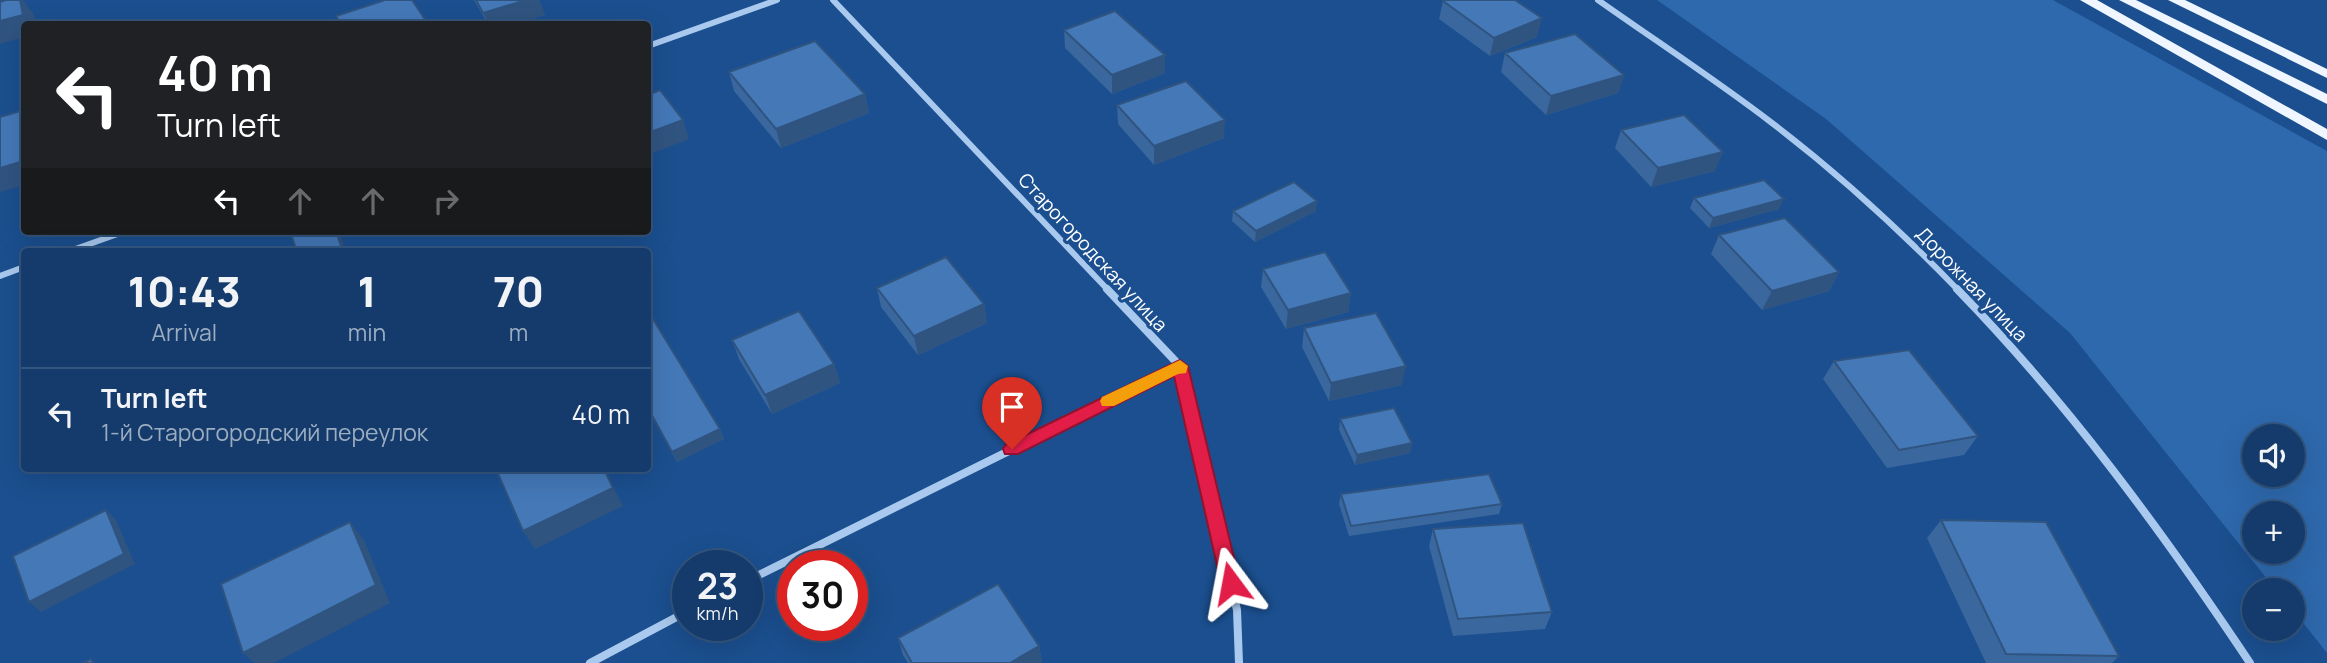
<!DOCTYPE html>
<html lang="en">
<head>
<meta charset="utf-8">
<style>
	body { margin:0; font-family:Manrope,sans-serif; background:#1d4271; color:#f1f3f6; height:100vh; display:flex; flex-direction:column; font-size:26px; white-space:nowrap }
	* { box-sizing:border-box; margin:0 }
	p { font-size:23px; color:#9dadc1 }
	.icon { flex:none; width:38px; height:38px; fill:none; stroke:currentColor; stroke-width:2; stroke-linecap:round; stroke-linejoin:round }
	.map { position:relative; flex:1; overflow:hidden }
	.panel { position:absolute; left:21px; top:248px; width:630px; height:224px; display:flex; flex-direction:column; background:#143b6b; border-radius:7px; box-shadow:0 7px 28px #0002,0 0 0 2px #33557e }
	.panel>* { flex:none }
	.guide { position:absolute; left:21px; top:21px; width:630px; height:214px; border-radius:7px; box-shadow:0 7px 28px #0002,0 0 0 2px #33557e; background:#202124; color:#fff; overflow:hidden }
	.buttons { position:absolute; left:2242px; top:424px; display:grid; gap:14px }
	.buttons a { display:grid; place-items:center; width:63px; height:63px; border-radius:50%; background:#143b6b; box-shadow:0 7px 28px #0002,0 0 0 2px #33557e; font-size:35px }
	.speed { position:absolute; left:672px; top:550px; display:flex; gap:14px; font-size:35px; font-weight:700; text-align:center }
	.speed>* { display:grid; place-content:center; width:91px; height:91px; border-radius:50%; background:#143b6b; box-shadow:0 7px 28px #0002,0 0 0 2px #33557e; line-height:1 }
	.speed small { font-size:18px; font-weight:400 }
	.speed .limit { border:10px solid #d22; background:#fff; color:#111 }
	.pin { position:absolute; display:grid; place-items:center; width:60px; height:60px; color:#fff; margin:-72px -30px; border-radius:50% 50% 50% 0; rotate:-45deg; box-shadow:0 0 7px #0007 }
	.pin .icon { rotate:45deg }
	.me { position:absolute; width:77px; margin:-38px; rotate:347deg; stroke-linejoin:round; filter:drop-shadow(0 0 5px #0008) }
	.turn { display:flex; align-items:center; gap:24px; height:147px; padding:0 21px; font-size:32px }
	.turn .icon { width:91px; height:91px; stroke-width:2.5 }
	.turn b { display:block; font-size:49px; line-height:60px }
	.lanes { display:flex; align-items:center; height:66px; padding:0 21px; background:#0003; justify-content:center; gap:35px; direction:ltr }
	.lanes .off { opacity:.35 }
	.eta { display:flex; justify-content:space-evenly; align-items:center; height:119px; text-align:center }
	.eta b { font-size:42px; font-weight:800; line-height:49px }
	ul { padding:0; list-style:none }
	li { display:flex; align-items:center; gap:21px; height:91px; padding:0 21px; border-top:2px solid #33557e }
	li div { flex:1 }
	li b { display:block; font-size:26px }
	li em { font-style:normal }
	.map>svg:first-child { display:block }
</style>
</head>
<body>
<div class="map">
<svg width="2327" height="663" viewBox="0 0 2327 663">
	<rect width="100%" height="100%" fill="#1b4f8f"/>
	<!-- green -->
	<path fill="#2e69ad" fill-rule="evenodd" d="M1657 0H2053L2327 151V653L2293 610 2292 590H2276L2070 333 1826 119ZM2254 436H2292V474H2254ZM2254 513H2292V551H2254Z"/>
	<g fill="none" stroke-linecap="round" stroke-linejoin="round">
		<!-- street-far1 -->
		<path stroke="#a9c9ee" stroke-width="6" d="M833 0 1109 291
			M1598 0C1656 41 1716 80 1772 123 1839 174 1901 231 1959 291
			M648 46 777 0
			M67 252 126 231
			M0 276 24 267"/>
		<!-- street -->
		<path stroke="#a9c9ee" stroke-width="8" d="M1107 289 1180 366 1237 610 1239 663
			M1957 289C2068 403 2162 531 2250 663
			M747 581 1180 366
			M590 663 688 611"/>
		<!-- primary -->
		<path fill="#f0f6ff" fill-rule="evenodd" d="M2080 0H2097L2327 129V140Z
			M2119 0H2136L2327 94V104Z
			M2168 0H2185L2327 69V78Z"/>
	</g>
	<!-- wall -->
	<path fill="#3a679d" d="M474 0H539L545 15 514 24H488Z
		M1443 1 1537 37 1490 56 1439 19Z
		M1064 30 1165 55V73L1112 94 1065 48Z
		M1505 53 1624 75 1618 93 1546 115 1501 72Z
		M729 72 865 94 869 113 781 148 734 91Z
		M1117 105 1224 138 1154 165 1118 124Z
		M1621 130 1715 171 1651 187 1615 148Z
		M1694 198 1779 209 1709 228 1690 208Z
		M1233 211H1316L1255 242 1232 221Z
		M1719 235 1839 272 1829 291 1762 310 1711 254Z
		M1263 269 1351 293 1348 312 1286 329 1261 287Z
		M877 288 984 304 987 323 918 355 881 307Z
		M648 315 720 429 724 439 677 462 648 410Z
		M1304 328 1402 385 1329 401 1302 347Z
		M732 340 834 364 840 383 772 414 739 359Z
		M1834 361 1978 436 1964 455 1887 468 1823 379Z
		M1340 419 1412 443 1410 453 1355 465 1339 430Z
		M1341 494 1502 504 1499 514 1349 536 1339 504Z
		M1941 520 2119 656 2112 663H1986L1927 538Z
		M1433 529 1552 612 1545 629 1453 636 1429 546Z
		M898 638 1039 646 1042 663H908L903 655Z"/>
	<!-- shaded-wall -->
	<path fill="#305480" d="M20 0H23L34 15 36 24H24V37L0 44V21Z
		M526 0H539L545 15 514 24H489L483 13Z
		M1542 18 1537 37 1490 56 1494 38Z
		M1165 55V73L1112 94V75Z
		M1624 75 1618 93 1546 115 1551 96Z
		M865 94 869 113 781 148 776 129Z
		M683 120 689 139 648 155V133Z
		M1225 120 1224 138 1154 165V146Z
		M1723 152 1715 171 1651 187 1658 168Z
		M24 161V185L0 192V168Z
		M1784 199 1779 209 1709 228 1713 218Z
		M1317 201 1316 211 1255 242 1256 231Z
		M336 231H339L346 252H335Z
		M1839 272 1829 291 1762 310 1772 291Z
		M1351 293 1348 312 1286 329 1288 310Z
		M984 304 987 323 918 355 914 336Z
		M834 364 840 383 772 414 765 395Z
		M1406 366 1402 385 1329 401 1331 383Z
		M720 429 724 439 677 462 672 452Z
		M1412 443 1410 453 1355 465 1357 455Z
		M604 469 623 506 535 549 523 531Z
		M106 510 116 520 135 564 41 612 29 602Z
		M350 522 364 540 390 603 274 663H254L243 653Z
		M1039 646 1042 663H1010Z"/>
	<!-- building -->
	<path fill="#4478b7" stroke="#305480" stroke-width="2" d="M6 0H20L23 15 0 21V2Z
		M385 0H412L428 24H341L336 16Z
		M476 0H526L483 13Z
		M1444 0H1515L1542 18 1494 38 1443 1Z
		M1115 11 1165 55 1112 75 1064 30Z
		M1575 34 1624 75 1551 96 1505 53Z
		M815 41 865 94 776 129 729 72Z
		M1186 81 1225 120 1154 146 1117 105Z
		M660 90 683 120 648 133V95Z
		M24 110V161L0 168V117Z
		M1684 115 1723 152 1658 168 1621 130Z
		M1764 180 1784 199 1713 218 1694 198Z
		M1294 182 1317 201 1256 231 1233 211Z
		M1785 218 1839 272 1772 291 1719 235Z
		M290 231H336L342 249 335 252H297Z
		M1325 252 1351 293 1288 310 1263 269Z
		M946 257 984 304 914 336 877 288Z
		M799 311 834 364 765 395 732 340Z
		M1376 313 1406 366 1331 383 1304 328Z
		M650 314 720 429 672 452 648 408V315Z
		M1909 350 1978 436 1899 450 1834 361Z
		M1394 408 1412 443 1357 455 1340 419Z
		M496 469H604L613 488 523 531Z
		M1489 474 1502 504 1351 526 1341 494Z
		M106 510 124 554 29 602 13 556Z
		M1941 520 2046 522 2119 656 2006 654Z
		M350 522 376 585 243 653 221 584Z
		M1523 523 1552 612 1458 619 1433 529Z
		M998 584 1039 646 1010 663H912L898 638Z
		M91 659 93 663H83Z"/>
	<!-- route -->
	<path fill="#e11d48" stroke="#92132f" stroke-width="2" d="M1180 360 1188 366 1240 583 1237 589 1231 591 1224 589 1221 583 1174 376 1018 454H1005L1003 449 1005 445Z"/>
	<!-- slow -->
	<path fill="#f59e0b" d="M1180 360 1188 366 1186 373 1178 374 1114 406H1102L1100 401 1102 397Z"/>
	<g text-anchor="middle" dominant-baseline="central" stroke-width="6" stroke-linejoin="round" paint-order="stroke">
		<!-- street labels -->
		<g font-size="19" fill="#fff" stroke="#1b4f8f">
			<text transform="translate(1093 252) rotate(47)">Старогородская улица</text>
			<text transform="translate(1972 284) rotate(46)">Дорожная улица</text>
		</g>
	</g>
</svg>
<div class="buttons">
<a><svg class="icon" aria-label="sound" viewBox="0 0 24 24"><path d="M4 9h4l5-4v14l-5-4H4zM17 9q2 3 0 6"/></svg></a>
<a>+</a>
<a>−</a>
</div>
<div class="speed"><div>23<small>km/h</small></div><div class="limit">30</div></div>
<div class="pin" style="left:1012px;top:449px;background:#d93025"><svg class="icon" aria-label="arrive" viewBox="0 0 24 24"><path d="M6 21V4h12l-3 4 3 4H6"/></svg></div>
<svg class="me" style="left:1231px;top:583px" viewBox="-20 -20 40 40"><path d="M0-17L14 15 0 8-14 15z" fill="#e11d48" stroke="#fff" stroke-width="4"/></svg>
<div class="guide">
<div class="turn"><svg class="icon" aria-label="left" viewBox="0 0 24 24"><path d="M17 20v-9H6M10 6l-5 5 5 5"/></svg><div><b>40 m</b>Turn left</div></div>
<div class="lanes"><svg class="icon" aria-label="left" viewBox="0 0 24 24"><path d="M17 20v-9H6M10 6l-5 5 5 5"/></svg><svg class="icon off" aria-label="ahead" viewBox="0 0 24 24"><path d="M12 20V5M6 11l6-6 6 6"/></svg><svg class="icon off" aria-label="ahead" viewBox="0 0 24 24"><path d="M12 20V5M6 11l6-6 6 6"/></svg><svg class="icon off" aria-label="right" viewBox="0 0 24 24"><path d="M7 20v-9h11M14 6l5 5-5 5"/></svg></div>
</div>
<section class="panel">
<div class="eta">
<div><b>10:43</b><p>Arrival</p></div>
<div><b>1</b><p>min</p></div>
<div><b>70</b><p>m</p></div>
</div>
<ul>
<li><svg class="icon" aria-label="left" viewBox="0 0 24 24"><path d="M17 20v-9H6M10 6l-5 5 5 5"/></svg><div><b>Turn left</b><p>1-й Старогородский переулок</p></div><em>40 m</em></li>
</ul>
</section>
</div>
</body>
</html>
